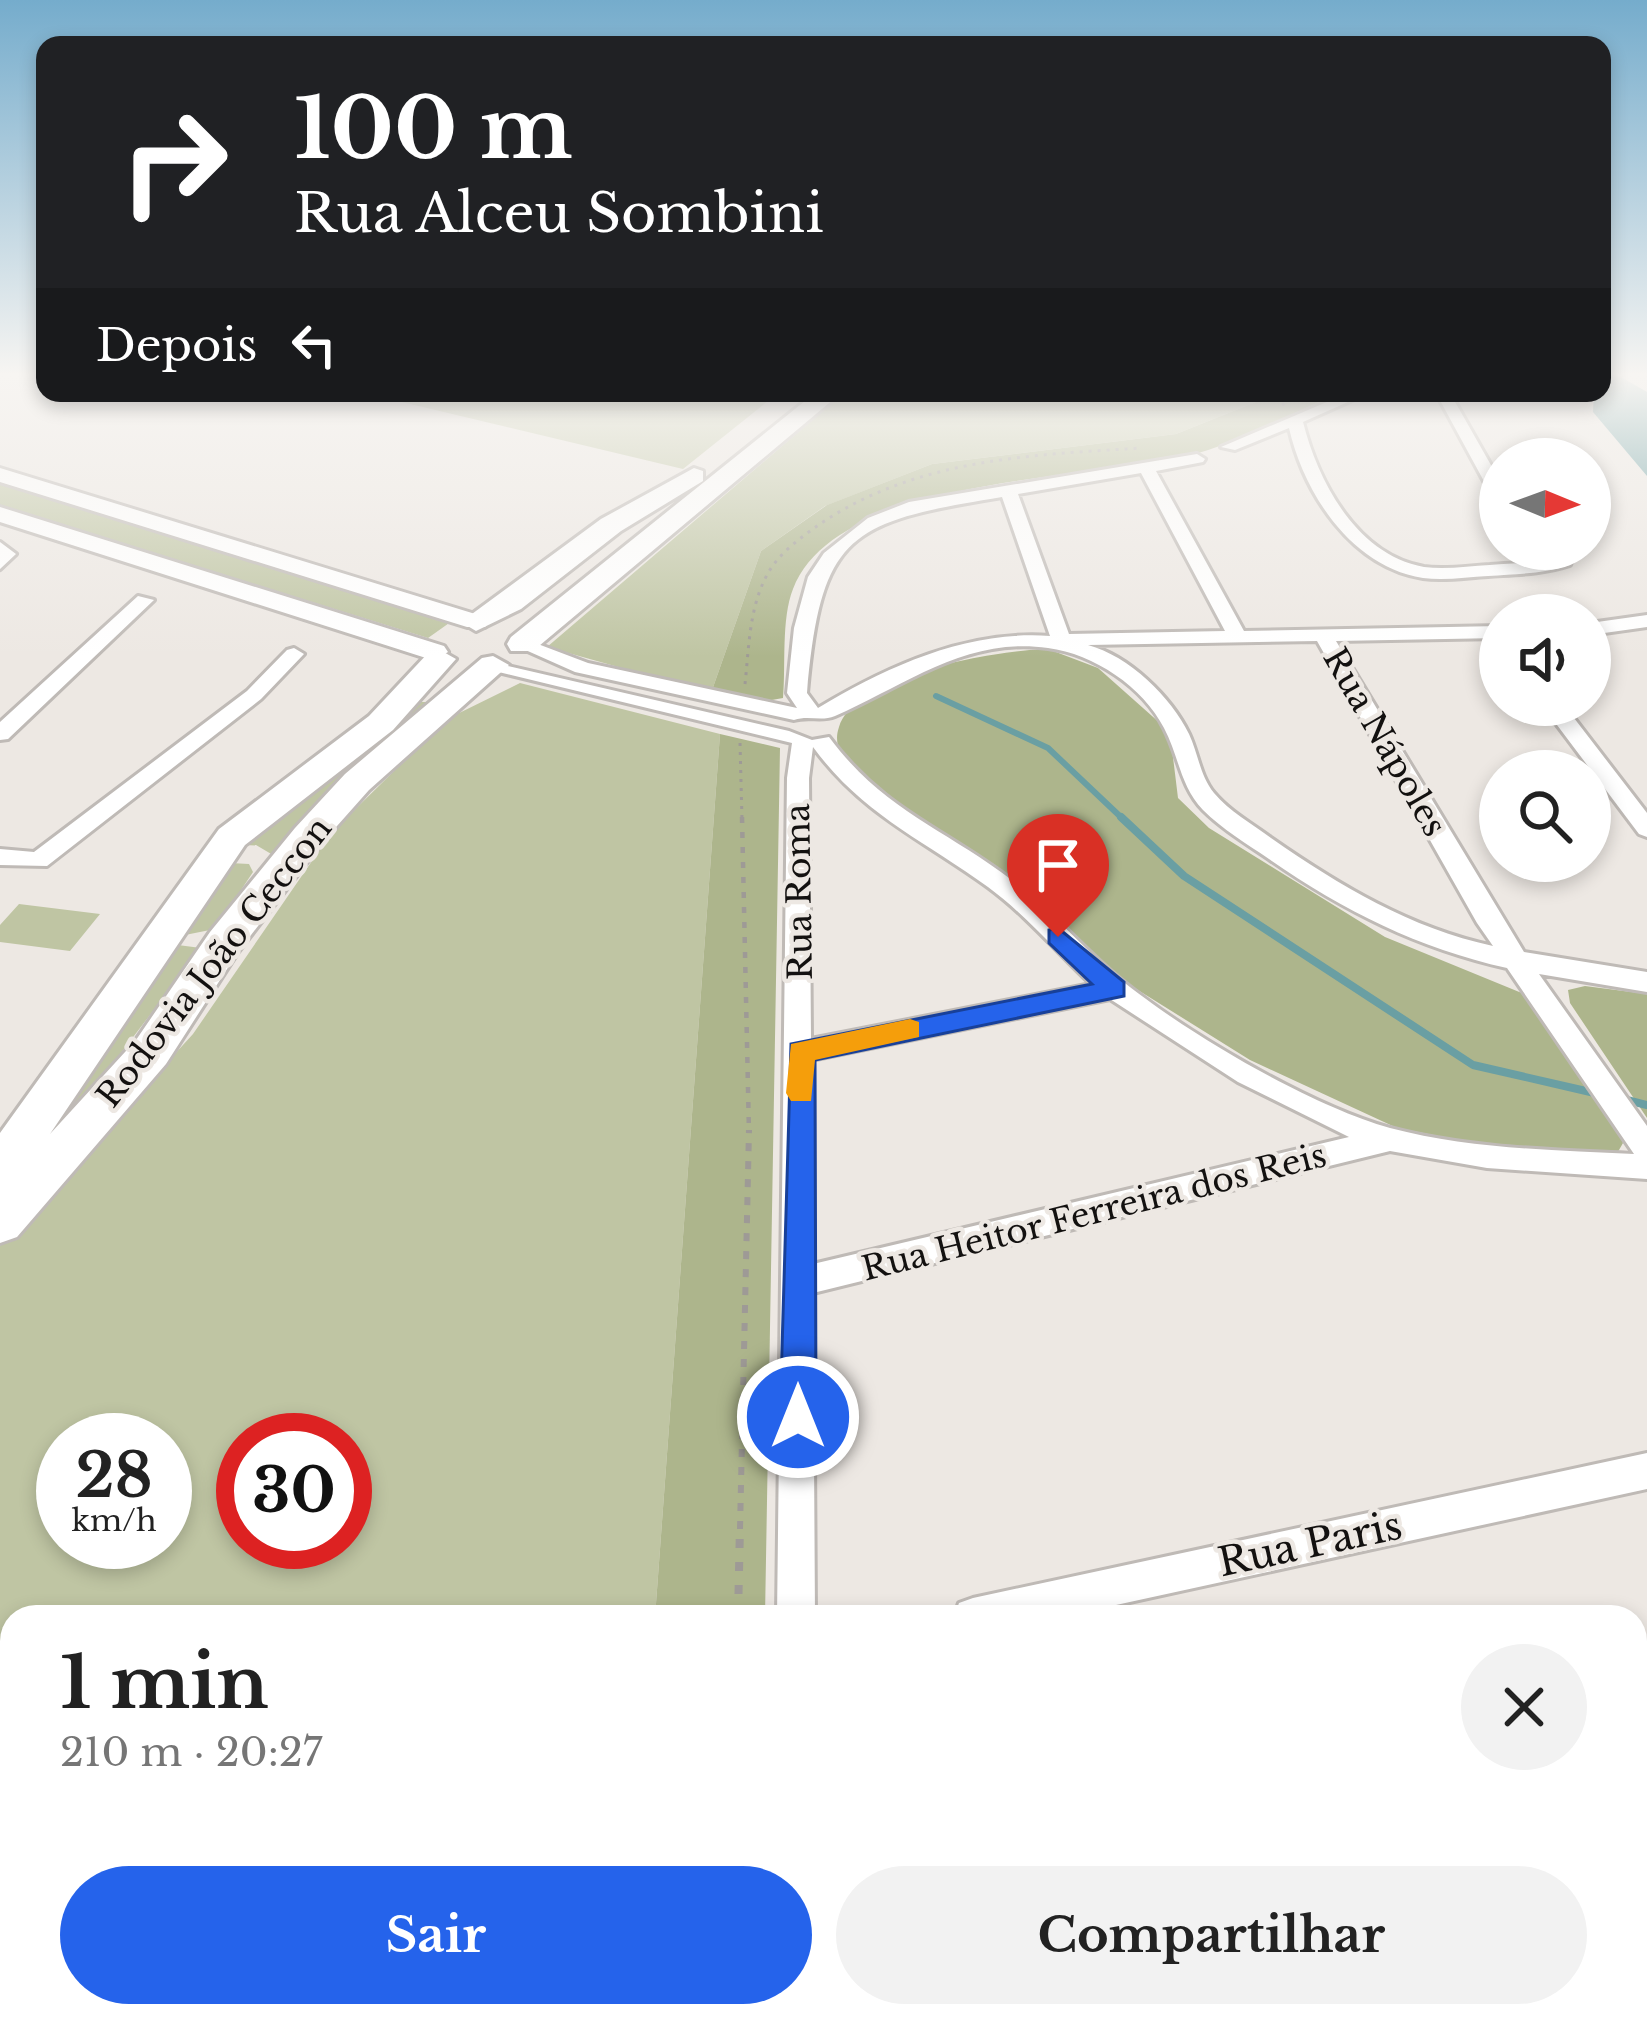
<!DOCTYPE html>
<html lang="pt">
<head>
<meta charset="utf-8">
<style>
	body { margin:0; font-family:"Libre Baskerville",serif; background:#f2f2f2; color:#222; height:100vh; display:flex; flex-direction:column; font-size:45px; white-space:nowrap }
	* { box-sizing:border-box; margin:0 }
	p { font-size:39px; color:#767676 }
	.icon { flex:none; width:66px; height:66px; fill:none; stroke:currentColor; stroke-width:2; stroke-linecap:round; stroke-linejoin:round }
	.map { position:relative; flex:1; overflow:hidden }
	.drawer { position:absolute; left:0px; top:1605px; width:1647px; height:423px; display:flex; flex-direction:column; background:#fff; border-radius:36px 36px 0 0; box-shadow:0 6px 18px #0003 }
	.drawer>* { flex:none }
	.top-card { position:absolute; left:36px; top:36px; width:1575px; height:366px; border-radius:24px; box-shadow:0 6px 18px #0003; background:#202124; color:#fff; overflow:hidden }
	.needle { width:78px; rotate:91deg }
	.fabs { position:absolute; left:1479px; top:438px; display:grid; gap:24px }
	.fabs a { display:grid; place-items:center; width:132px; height:132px; border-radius:50%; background:#fff; box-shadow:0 6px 18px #0003; font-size:60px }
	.speed { position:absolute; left:36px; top:1413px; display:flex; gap:24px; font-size:60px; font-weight:700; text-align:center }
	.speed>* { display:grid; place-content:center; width:156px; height:156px; border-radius:50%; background:#fff; box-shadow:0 6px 18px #0003; line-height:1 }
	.speed small { font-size:30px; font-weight:400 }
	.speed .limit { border:18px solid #d22; background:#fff; color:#111 }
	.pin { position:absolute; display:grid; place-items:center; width:102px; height:102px; color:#fff; margin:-123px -51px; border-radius:50% 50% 50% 0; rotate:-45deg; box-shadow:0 0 12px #0007 }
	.pin .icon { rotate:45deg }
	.me { position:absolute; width:132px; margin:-66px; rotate:0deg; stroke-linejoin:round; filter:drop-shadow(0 0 9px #0008) }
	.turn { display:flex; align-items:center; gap:42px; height:252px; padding:0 60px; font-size:54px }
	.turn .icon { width:156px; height:156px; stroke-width:2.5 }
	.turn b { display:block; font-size:84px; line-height:102px }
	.then { display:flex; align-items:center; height:114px; padding:0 60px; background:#0003; gap:24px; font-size:45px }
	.round { display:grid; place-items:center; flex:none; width:126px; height:126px; border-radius:63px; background:#f2f2f2 }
	.headline { display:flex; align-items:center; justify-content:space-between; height:204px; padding:0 60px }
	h1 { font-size:72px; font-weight:700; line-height:90px }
	.primary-button { display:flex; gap:24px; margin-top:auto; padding:24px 60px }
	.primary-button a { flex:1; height:138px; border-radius:72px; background:#2563eb; color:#fff; font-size:48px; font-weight:700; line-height:138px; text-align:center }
	.primary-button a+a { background:#f2f2f2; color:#222 }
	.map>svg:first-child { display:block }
</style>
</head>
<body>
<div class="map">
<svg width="1647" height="2027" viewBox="0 0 1647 2027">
	<rect width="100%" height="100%" fill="#ede8e3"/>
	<!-- green -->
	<path fill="#bfc5a3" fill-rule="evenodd" d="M364 393H778L683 469Z
		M844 393H1278L1176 434 932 464 825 506 761 551 711 693 547 647Z
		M0 483 452 621 428 638 0 506Z
		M520 683 720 734 655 1617H12V2016H626L625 2027H0V1246L193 1034 332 832 447 719ZM63 1440H165V1542H63ZM243 1440H345V1542H243Z
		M418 702H427L318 805 278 858 256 845 230 846Z
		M230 863 249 864 253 872 215 929 185 935 182 929Z
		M19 904 100 914 70 951 0 942V925Z
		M170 944 201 948 105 1074 0 1189Z"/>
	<!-- forest -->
	<path fill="#adb58c" d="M1278 393H1339C1290 414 1238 444 1187 456 1085 480 836 477 793 589 781 619 786 666 783 698L760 702 711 693 761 551 827 505 932 464 1176 434Z
		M1048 649 1098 668 1161 724 1172 749 1178 798 1209 828 1385 937 1529 996 1618 1125 1623 1143 1615 1157 1485 1145 1397 1128 1250 1060 1117 977 1010 880 849 770C842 756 833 744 839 727 856 673 999 650 1048 649Z
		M720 734 780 748 765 1617H655Z
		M1585 986 1647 994V1118L1570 1003 1568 990Z"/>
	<!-- water -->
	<path fill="#6a9fa3" d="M1602 373H1614L1647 392V476L1593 412 1594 393H1602Z"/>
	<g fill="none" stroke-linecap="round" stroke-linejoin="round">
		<!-- stream-far1 -->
		<path stroke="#6a9fa3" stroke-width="6" d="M936 696 1048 748 1124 820"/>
		<!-- stream -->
		<path stroke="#6a9fa3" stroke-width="8" d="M1121 817 1184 876 1473 1065 1599 1094
			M1619 1098 1647 1105"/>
		<!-- minor casing -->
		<g stroke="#bfbab6" stroke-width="6">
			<path id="minor" d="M1348 393H1368L1303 422C1318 482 1357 555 1424 567 1446 570 1469 566 1490 565 1512 563 1534 564 1556 558L1558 549H1576L1570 565C1543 574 1516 574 1488 576 1467 577 1445 581 1423 578 1352 567 1304 494 1289 428L1235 450 1221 447Z
				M1436 393H1450L1500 481V501L1492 496Z
				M1197 454 1205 459 1203 462 1156 471 1244 631 1500 626V638L1336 641 1524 952 1647 972V992L1539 974 1647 1126V1179L1487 1168 1390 1151 813 1293 815 1617H777L787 778 792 743 486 669V661L789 731 812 740 829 737C884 811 944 828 1013 881 1052 911 1083 949 1120 979 1186 1033 1309 1105 1390 1128 1469 1149 1553 1150 1634 1154L1507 968C1418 948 1344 911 1269 859 1247 844 1222 829 1203 810 1180 786 1179 756 1164 728 1143 687 1094 654 1048 648 967 636 904 686 835 716 821 722 809 715 794 720L575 672 512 644 522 638 588 663 797 708 787 693 794 628 808 577 824 553 868 518 909 502ZM1141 473 1225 631 1069 634 1018 494ZM1002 497 1050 636C967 630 888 666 818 708L807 693C821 533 849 522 1002 497ZM1317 641 1477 923 1493 946C1410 928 1340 886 1271 838 1252 824 1229 811 1214 793 1200 776 1198 753 1189 734 1171 697 1129 656 1088 645ZM813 747C863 815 922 839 988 887 1026 915 1057 952 1091 984L811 1039 809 778ZM1110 999 1238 1082 1349 1137 813 1264 811 1060Z
				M0 542 16 554 0 569Z
				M138 596 154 600 8 739 0 740V722Z
				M1647 615V627L1590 635V623Z
				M294 648 304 654 261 699 47 866 0 865V849L34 852 247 691 287 650Z
				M1542 705H1564L1647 813V837L1639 834Z
				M1647 1453V1489L1061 1617H954L959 1603 973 1598Z
				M1647 1878V1922L1635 1926V1882Z
				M770 2016H816V2027H770Z
				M1171 2016H1253L1249 2027H1167Z"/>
		</g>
		<!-- secondary casing -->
		<g stroke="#bfbab6" stroke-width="6">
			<path id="secondary" d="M0 468 485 617 489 622 485 627H467L0 482Z
				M0 507 444 646 448 652 435 660 426 658 0 522Z"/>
		</g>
		<!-- primary casing -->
		<g stroke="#bfbab6" stroke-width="6">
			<path id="primary" d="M815 393H841L533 651H511L507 644 511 637Z
				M694 468 703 471V481L621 531 521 609 476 631 461 622 601 519Z
				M440 650 456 659 393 730 245 845 50 1134 136 1040 210 932 295 828 345 774 482 658 493 656 509 665 369 790 321 844 238 952 166 1064 17 1237 0 1243V1133L219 829 369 716 429 652Z"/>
		</g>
		<!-- path-far3 -->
		<path stroke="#9e9a96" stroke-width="3" stroke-dasharray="3 6" stroke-linecap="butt" d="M1282 405 1304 393
			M745 684C749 648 749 608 767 575 778 554 800 538 820 524 916 459 1029 455 1141 448
			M740 743 742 820"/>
		<!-- path-far2 -->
		<path stroke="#9e9a96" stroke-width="4.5" stroke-dasharray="6 9" stroke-linecap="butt" d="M742 817 749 1133"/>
		<!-- path-far1 -->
		<path stroke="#9e9a96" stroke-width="6" stroke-dasharray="8 10" stroke-linecap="butt" d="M740 1529 749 1130"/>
		<!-- path -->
		<path stroke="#9e9a96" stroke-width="8" stroke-dasharray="9 14" stroke-linecap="butt" d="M738 1617 740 1526
			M715 2027 716 2016"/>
		<!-- minor -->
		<use href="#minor" fill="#fff" fill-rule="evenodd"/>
		<!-- secondary -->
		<use href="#secondary" fill="#fff" fill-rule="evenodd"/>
		<!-- primary -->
		<use href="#primary" fill="#fff" fill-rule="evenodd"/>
	</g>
	<!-- sky -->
	<linearGradient id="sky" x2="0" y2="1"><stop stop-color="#75accc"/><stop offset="0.57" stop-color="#f7f5f2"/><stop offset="1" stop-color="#f7f5f2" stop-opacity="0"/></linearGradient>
	<rect width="1647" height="657" fill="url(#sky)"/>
	<!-- route -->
	<path fill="#2563eb" stroke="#184099" stroke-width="3" d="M1058 928 1124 982V996L815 1060 816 1417 810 1429 798 1434 786 1429 780 1417 791 1044 1092 984 1049 943V930Z"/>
	<!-- slow -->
	<path fill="#f59e0b" d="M910 1019 919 1022V1037L815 1060 811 1101H791L786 1093 791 1044Z"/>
	<g text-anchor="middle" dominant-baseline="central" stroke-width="9" stroke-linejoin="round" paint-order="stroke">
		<!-- street labels -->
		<g font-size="33" fill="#131110" stroke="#ede8e3">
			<text transform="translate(1385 742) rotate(60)">Rua Nápoles</text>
			<text transform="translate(799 892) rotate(-91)">Rua Roma</text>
			<text transform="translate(214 962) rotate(-52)">Rodovia João Ceccon</text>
			<text transform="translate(1094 1212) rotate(-14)">Rua Heitor Ferreira dos Reis</text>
		</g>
		<!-- near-street labels -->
		<g font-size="39" fill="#131110" stroke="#ede8e3">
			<text transform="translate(1310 1544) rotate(-12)">Rua Paris</text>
		</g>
	</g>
</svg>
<div class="fabs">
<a><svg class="needle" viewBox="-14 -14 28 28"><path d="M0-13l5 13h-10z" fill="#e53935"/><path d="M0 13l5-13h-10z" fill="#767676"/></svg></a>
<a><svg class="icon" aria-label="sound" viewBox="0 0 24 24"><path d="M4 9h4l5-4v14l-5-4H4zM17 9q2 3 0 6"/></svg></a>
<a><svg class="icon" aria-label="search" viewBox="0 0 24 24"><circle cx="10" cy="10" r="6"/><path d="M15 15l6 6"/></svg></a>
</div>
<div class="speed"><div>28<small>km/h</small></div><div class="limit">30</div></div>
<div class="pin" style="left:1058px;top:937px;background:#d93025"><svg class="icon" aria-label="arrive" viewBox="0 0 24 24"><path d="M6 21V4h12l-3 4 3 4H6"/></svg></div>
<svg class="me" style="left:798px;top:1417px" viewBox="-20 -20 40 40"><circle r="17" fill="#2563eb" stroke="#fff" stroke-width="3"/><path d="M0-11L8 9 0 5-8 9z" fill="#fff"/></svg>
<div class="top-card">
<div class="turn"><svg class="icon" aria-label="right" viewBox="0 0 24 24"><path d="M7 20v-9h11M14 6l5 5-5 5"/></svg><div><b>100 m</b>Rua Alceu Sombini</div></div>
<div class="then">Depois<svg class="icon" aria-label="left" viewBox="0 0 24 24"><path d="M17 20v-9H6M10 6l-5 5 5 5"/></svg></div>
</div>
<section class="drawer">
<div class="headline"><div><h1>1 min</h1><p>210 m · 20:27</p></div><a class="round"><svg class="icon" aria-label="close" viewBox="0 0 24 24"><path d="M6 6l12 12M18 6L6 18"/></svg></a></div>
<div class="primary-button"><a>Sair</a><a>Compartilhar</a></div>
</section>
</div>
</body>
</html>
